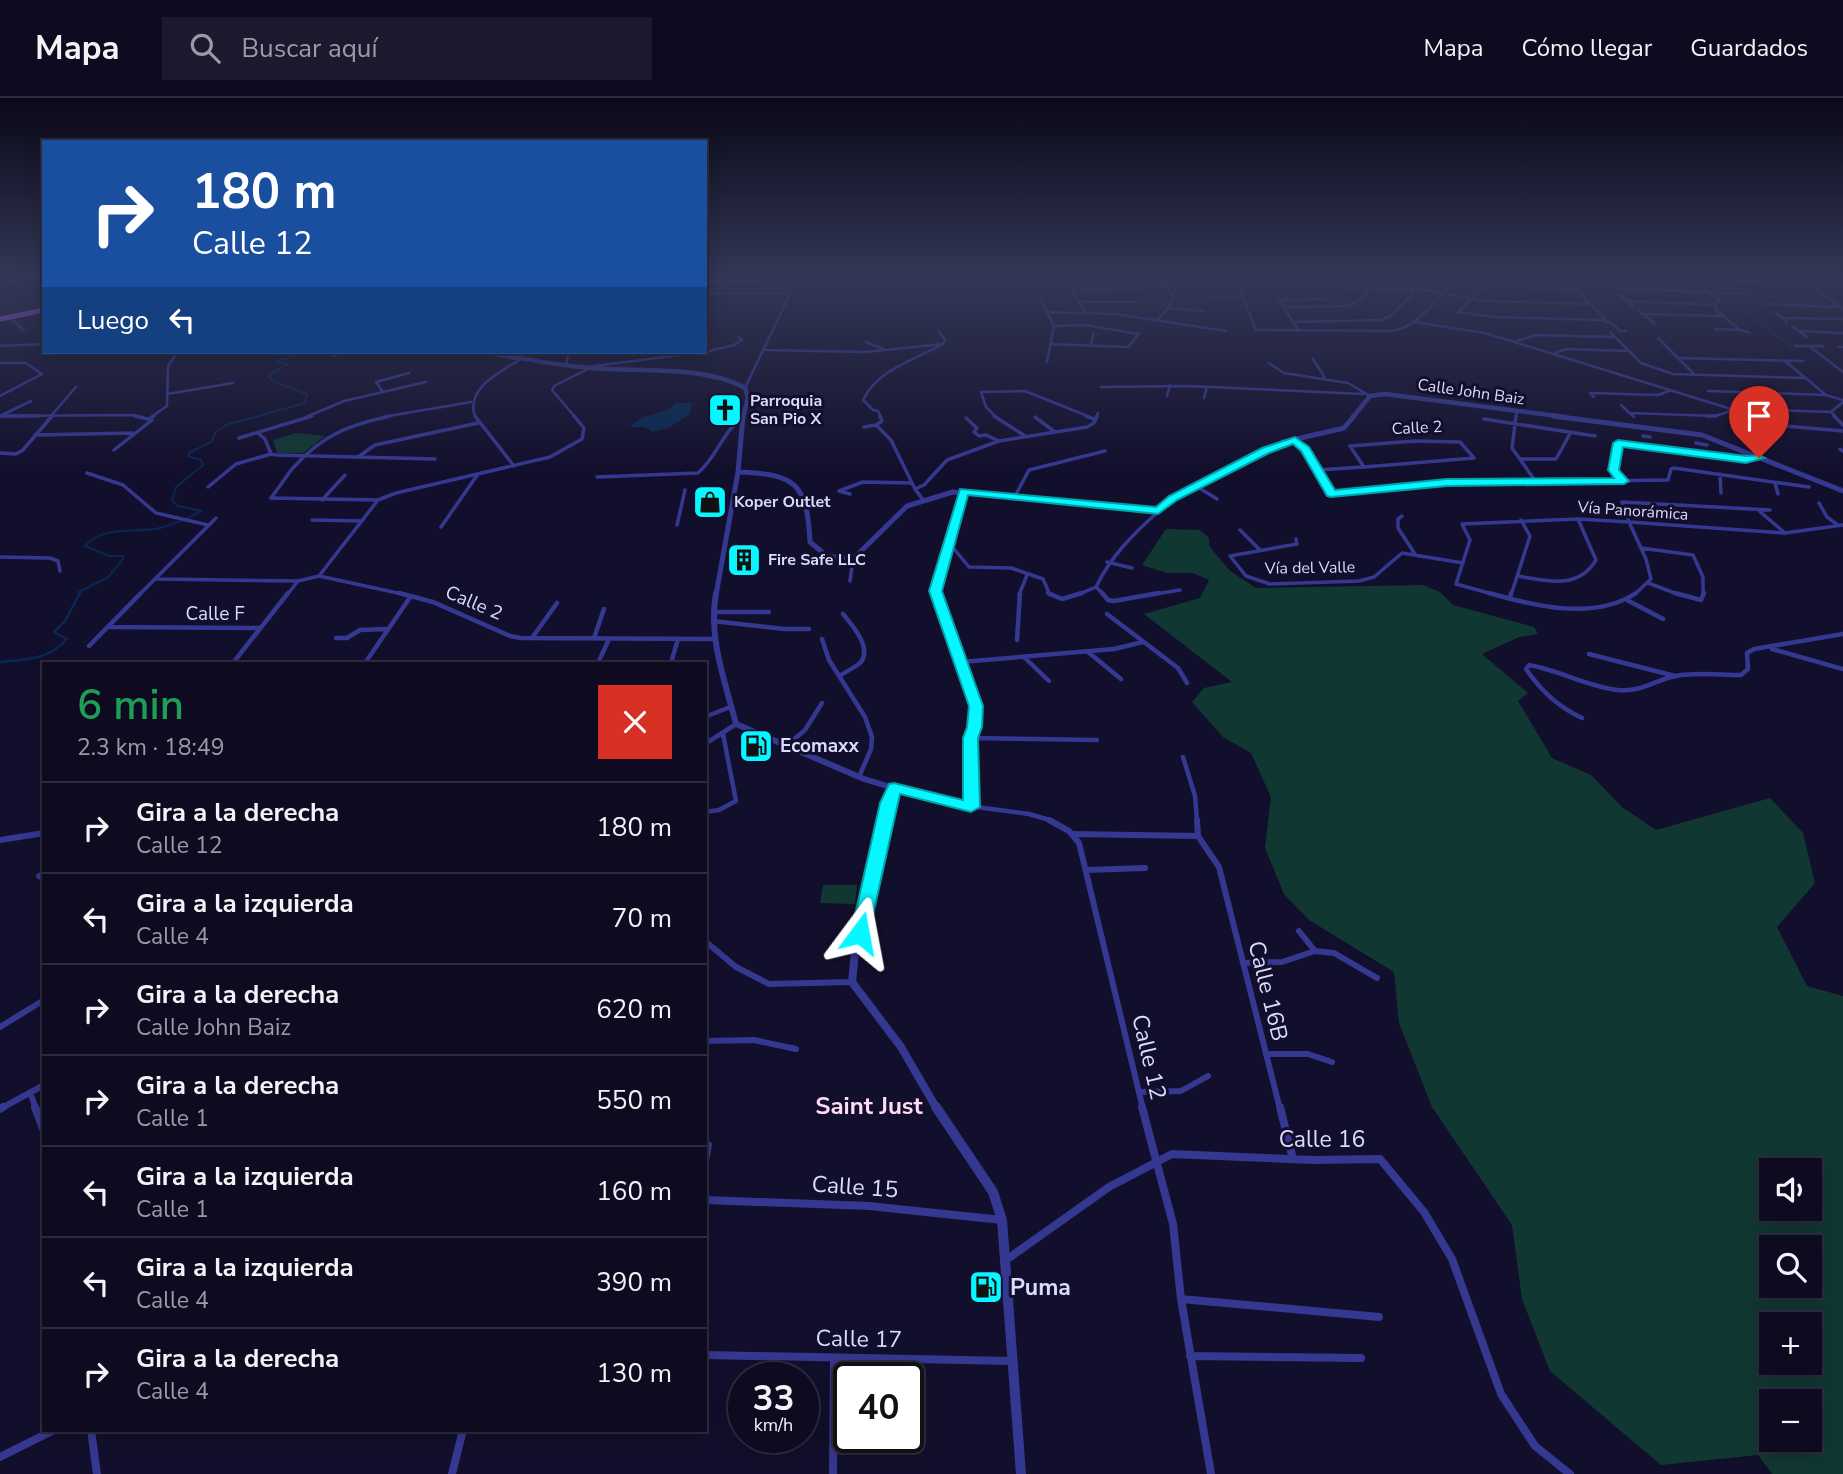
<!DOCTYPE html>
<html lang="es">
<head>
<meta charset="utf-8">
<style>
	body { margin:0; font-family:"Nunito Sans",sans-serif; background:#1c192e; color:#f1f3f6; height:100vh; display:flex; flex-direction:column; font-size:26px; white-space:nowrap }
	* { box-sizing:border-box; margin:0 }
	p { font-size:23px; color:#9b9ba5 }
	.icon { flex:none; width:38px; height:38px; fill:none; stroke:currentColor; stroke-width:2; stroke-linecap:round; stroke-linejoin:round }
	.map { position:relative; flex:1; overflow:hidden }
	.panel { position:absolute; left:42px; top:564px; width:665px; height:770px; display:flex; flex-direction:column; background:#0e0b21; border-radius:0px; box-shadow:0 4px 18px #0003,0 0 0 2px #2e2b3f }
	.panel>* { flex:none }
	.guide { position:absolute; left:42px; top:42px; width:665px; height:214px; border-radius:0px; box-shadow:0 4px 18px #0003,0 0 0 2px #2e2b3f; background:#1a4fa0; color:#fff; overflow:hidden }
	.controls { position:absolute; left:1759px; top:1060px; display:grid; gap:14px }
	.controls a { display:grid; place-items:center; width:63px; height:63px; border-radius:0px; background:#0e0b21; box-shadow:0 4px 18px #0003,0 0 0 2px #2e2b3f; font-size:35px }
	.speed { position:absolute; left:728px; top:1264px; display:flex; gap:14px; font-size:35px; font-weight:700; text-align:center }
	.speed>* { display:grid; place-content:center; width:91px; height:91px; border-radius:50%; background:#0e0b21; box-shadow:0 4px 18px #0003,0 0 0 2px #2e2b3f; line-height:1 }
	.speed small { font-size:18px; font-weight:400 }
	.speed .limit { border:4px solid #111; border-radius:10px; background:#fff; color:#111 }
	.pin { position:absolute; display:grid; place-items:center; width:60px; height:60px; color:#fff; margin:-72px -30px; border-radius:50% 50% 50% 0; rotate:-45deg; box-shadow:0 0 7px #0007 }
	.pin .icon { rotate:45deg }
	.me { position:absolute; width:77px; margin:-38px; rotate:13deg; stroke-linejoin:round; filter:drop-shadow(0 0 5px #0008) }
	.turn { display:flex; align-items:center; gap:24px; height:147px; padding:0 35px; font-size:32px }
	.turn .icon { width:91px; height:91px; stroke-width:2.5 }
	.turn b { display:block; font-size:49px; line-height:60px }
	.then { display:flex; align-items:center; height:66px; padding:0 35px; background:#0003; gap:14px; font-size:26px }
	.round { display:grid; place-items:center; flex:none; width:74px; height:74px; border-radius:0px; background:#1c192e }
	.headline { display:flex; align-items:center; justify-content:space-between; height:119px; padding:0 35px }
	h1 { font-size:42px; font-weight:600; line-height:52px; color:#1e9e55 }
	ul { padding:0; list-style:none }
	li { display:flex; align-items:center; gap:21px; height:91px; padding:0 35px; border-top:2px solid #2e2b3f }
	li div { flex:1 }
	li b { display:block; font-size:26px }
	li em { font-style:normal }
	header { display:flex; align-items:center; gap:42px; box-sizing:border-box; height:98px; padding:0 35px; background:#0e0b21; border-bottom:2px solid #2e2b3f }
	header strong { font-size:33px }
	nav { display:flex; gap:38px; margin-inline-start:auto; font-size:24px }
	.search { width:490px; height:63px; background:#1c192e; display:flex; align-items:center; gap:18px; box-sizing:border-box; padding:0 24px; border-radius:0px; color:#9b9ba5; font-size:26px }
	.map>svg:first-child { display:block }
</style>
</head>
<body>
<header>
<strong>Mapa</strong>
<div class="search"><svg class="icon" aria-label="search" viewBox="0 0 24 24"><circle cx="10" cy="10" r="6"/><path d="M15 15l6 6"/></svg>Buscar aquí</div>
<nav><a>Mapa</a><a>Cómo llegar</a><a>Guardados</a></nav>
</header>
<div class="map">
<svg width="1843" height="1376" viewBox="0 0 1843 1376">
	<rect width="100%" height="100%" fill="#120f2c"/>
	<!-- green -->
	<path fill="#113733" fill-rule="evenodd" d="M296 335 325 338 303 355H277L273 342Z
		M1166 431 1200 432 1209 440V448L1230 473 1256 490 1423 487 1440 494 1453 507 1534 529 1538 536 1519 539 1482 556 1528 595 1518 603 1552 660 1591 677 1622 709 1656 732 1770 700 1803 735 1815 785 1777 829 1807 888 1843 898V1376H1772L1758 1357 1661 1367 1550 1273 1522 1201 1512 1127 1432 1009 1399 925 1394 874 1309 822 1284 796 1265 750 1271 699 1251 655 1223 639 1192 604 1204 590 1232 584 1144 516 1200 500 1209 482 1193 475H1167L1142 467ZM1771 1073H1810V1111H1771ZM1771 1150H1810V1188H1771ZM1771 1227H1810V1265H1771ZM1771 1304H1810V1342H1771Z
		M823 787H857L855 806 820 805Z"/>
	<!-- water -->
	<path fill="#082852" d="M676 305H692L689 317 668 330 652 334 645 329H630C645 312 662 320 676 305Z"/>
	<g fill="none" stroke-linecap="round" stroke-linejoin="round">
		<!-- stream-far1 -->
		<path stroke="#082852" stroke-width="2" d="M1748 179 1754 182
			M1756 184 1766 193 1750 209V216L1793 251
			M79 497V494L108 479 123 461V458H109L85 448C105 426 134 436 160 430 174 427 189 419 202 413L178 408 172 403 176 389 203 367 201 362 188 358 189 355 211 344 216 334 226 327 305 305 307 296 275 284 268 278 287 266 275 263 314 254"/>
		<!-- stream -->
		<path stroke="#082852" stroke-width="2.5" d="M0 564C26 561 49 562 67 541L54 534 65 523 80 495"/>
		<!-- minor-far4 -->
		<path stroke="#353890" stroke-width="2.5" d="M1381 179 1421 180
			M1676 179 1843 189
			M1691 179 1719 202 1715 211 1740 232 1750 235
			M1067 180 1080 179
			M1569 184 1605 221 1601 222
			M705 185 763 183V179
			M1237 186 1256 232 1393 233C1418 228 1434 204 1452 186L1448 179
			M1811 187 1843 211
			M1613 190 1748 196
			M1071 192 1237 186 1426 192 1485 203 1590 206
			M1071 192 1085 213
			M705 196 790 195
			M1620 197 1633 209
			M1214 200 1241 199
			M1041 202 1054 228 1047 264
			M1626 203 1716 207
			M1080 204H1140
			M1765 206 1839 209
			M1283 209 1346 208 1355 205 1367 195 1366 190
			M1168 210 1204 213
			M1637 211 1655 226
			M1047 214 1116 216 1226 233
			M1458 214 1494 219 1601 222 1613 226 1620 233H1626
			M1458 214 1485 188 1575 191
			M1776 215 1787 224
			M1641 216 1722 218
			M1782 220 1843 221
			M12 221 24 233
			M1157 222 1168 210 1173 198 1159 179
			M1292 224 1381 222 1390 218 1412 197 1410 188 1422 183 1421 180
			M1414 224 1485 235 1757 319
			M1792 228 1807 239
			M1715 231 1740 232
			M938 232 945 242 943 246
			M1299 233 1279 202 1325 201
			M1799 233 1843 235
			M1610 234 1641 265 1673 276 1805 280
			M1658 240 1694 276
			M866 244 883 251
			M1515 244 1535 237 1615 239
			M1051 246 1128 249 1139 236 1085 227 1054 228
			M0 248 44 246
			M1091 248 1093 236
			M1795 248H1823
			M1809 248 1843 274
			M1839 249H1843
			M764 252 866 254 943 246
			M705 254 734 247 742 242 738 239
			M1555 255 1566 251 1628 253
			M334 258 351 254
			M1679 260 1803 263
			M1313 261 1325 280
			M1785 263 1826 297 1843 302
			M0 265H26L42 276 0 298
			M1269 265 1284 275 1348 285 1370 298
			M566 266 569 254
			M1101 289 1188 288 1363 296
			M745 290 798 179
			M1708 293 1826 297
			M383 294 376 284 409 275
			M167 296 233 285
			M1167 298 1170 287
			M1594 299 1590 295 1658 297 1671 292
			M1204 300 1207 289
			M1621 307 1634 319
			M1771 312 1831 314
			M1630 315 1715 318 1734 312
			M2 317 31 303
			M0 318 132 317 142 319
			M50 319 76 289
			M151 319 167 308 168 268 178 254
			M306 319 344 303 426 284
			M383 319 471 304
			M475 319C465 290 500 274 521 261
			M575 319 552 292 554 288 594 268 704 254
			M881 319 878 313 873 312 863 302C878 271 915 262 943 246
			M996 319 986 309 981 294 1025 293 1090 319
			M1096 319 1098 315
			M1516 319 1517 313
			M1836 319 1831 314 1843 304"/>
		<!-- minor-far3 -->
		<path stroke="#353890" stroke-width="3.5" d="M0 318H39
			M475 318 514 368
			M880 318 882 323 876 327 891 342 915 391
			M994 318 1025 338
			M1086 318 1094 321
			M1516 318 1512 350 1536 384
			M1707 318H1716
			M1752 318 1785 328 1843 333
			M1834 318 1843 327
			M1035 319 1055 334
			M966 320 977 330 974 334 979 338 986 337 999 343
			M149 321 154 318
			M1484 321 1595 338
			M864 329 876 327
			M258 335 265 341 271 356 276 357 435 361
			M35 337 132 335
			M1643 338 1650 339
			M239 340 312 318
			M1295 342 1305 351 1331 396 1447 385 1668 382 1671 371 1674 370 1809 389
			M1415 343 1460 344 1474 360 1364 369 1350 348Z
			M1696 345 1707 347
			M1840 351 1843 353
			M114 352 152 322 135 318
			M0 355 16 356 23 352 52 318
			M358 359 375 347 478 325
			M1520 361H1556L1571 334
			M293 370C322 337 349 327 390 318
			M1317 372 1364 369
			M87 375 123 387 156 415 208 427
			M1720 376 1721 395
			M597 379 698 375C717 359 723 333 743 319
			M1624 383 1613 372 1618 345 1746 362 1759 360
			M1775 385 1778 396
			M1196 388 1217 401
			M208 389 236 366 271 356
			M850 396 839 393 863 384 912 385
			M1015 398 1029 372 1105 353
			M271 400 378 402
			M271 400 292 371
			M322 402 345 377
			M924 403 915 391 924 387 947 362 999 343 1087 329 1094 325 1097 318
			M1819 405 1827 419 1838 427
			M1758 412 1785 435
			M1402 418 1398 421V430L1415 456
			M312 422 362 423
			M1629 424 1785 435 1843 427
			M1629 424 1646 461 1651 481 1634 497
			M1629 424 1622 404 1770 412
			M677 427 685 392
			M441 429 478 376
			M1240 432 1260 452
			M1296 441 1297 446 1230 458 1246 478 1270 486 1359 483 1374 479 1402 455 1463 465
			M948 450 955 452 969 469 1011 470 1043 481 1050 497
			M1641 450 1693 457 1703 479V497
			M0 459 50 460 58 463 60 473
			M1107 464 1132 470
			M319 478 378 402 396 395 550 359 582 341 584 330 574 318
			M1518 478C1547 483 1578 492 1596 462L1578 421
			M157 481 298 483 319 478 407 497
			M850 483 853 461
			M1648 485 1680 497
			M139 497 216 420
			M287 497 298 483
			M936 497 935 493 964 394
			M1019 497 1027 477
			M1077 497 1096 489
			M1104 497 1096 489C1111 458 1133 436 1159 413
			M1149 497 1180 492
			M1496 497 1456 486 1470 442 1462 426 1578 421 1629 424
			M1511 497 1530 438 1521 422"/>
		<!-- minor-far2 -->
		<path stroke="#353890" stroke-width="4.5" d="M399 495 433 504 510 538 521 540 714 541
			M936 495 976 608 975 629 971 640V709
			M1048 495 1062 501 1082 495
			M1102 495 1108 502 1114 503 1159 495
			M1489 495C1534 508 1594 523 1636 495
			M1675 495 1701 502 1704 495
			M1510 500 1511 495
			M1627 502 1663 521
			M713 514H769
			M1107 516 1178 570 1187 585
			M713 523 785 531H809
			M109 529 259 530
			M336 540H347L360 532 387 531
			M532 540 557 505
			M594 540 604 511
			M822 541 829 562 865 619 872 639 871 651 859 679
			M1017 542 1020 495
			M89 548 141 495
			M1772 551 1843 571
			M1088 554 1121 581
			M1589 556 1675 578
			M1025 560 1049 583
			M961 564 1114 551 1143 544
			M233 565 288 495
			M365 565 411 498
			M598 565 609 541
			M671 565 678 541
			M841 577C847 573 856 569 861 564 872 549 852 527 843 516
			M705 619 730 609
			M1582 620C1558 609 1541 593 1526 571L1529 567C1559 572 1588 589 1618 592 1644 594 1654 582 1676 578 1696 574 1720 577 1741 577L1748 571 1747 555 1754 551 1843 536
			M971 640 1097 642
			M705 646 736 626
			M785 649 805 632 822 605
			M1183 659 1195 698 1197 723
			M894 690 969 708 1029 716 1053 723
			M705 714 719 712 736 703 723 636"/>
		<!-- minor-far1 -->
		<path stroke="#353890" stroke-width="6" d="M1049 722 1069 733 1079 745 1143 1011
			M1197 722 1198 738
			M1073 736 1198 738
			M1198 738 1219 769 1280 1011
			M0 742 44 735
			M1087 772 1145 770
			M39 778 44 781
			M1299 833 1315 853
			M705 843 736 869 769 886 852 884
			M1243 865 1282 864 1315 853 1334 855 1377 880
			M0 929 44 902
			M705 943 754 942 796 951
			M1266 956H1308L1332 964
			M30 994 36 1011
			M1139 994 1181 993 1208 978
			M0 1011 44 987"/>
		<!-- minor -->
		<path stroke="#353890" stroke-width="8" d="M35 1009 44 1033
			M1142 1009 1173 1126 1181 1201 1211 1376
			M1280 1009 1293 1061
			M0 1011 3 1009
			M705 1063 708 1047
			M705 1102 869 1108 1002 1122
			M1006 1162 1109 1089 1172 1056 1313 1062 1380 1061 1424 1114 1452 1161 1501 1296 1535 1348 1570 1376
			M1181 1201 1379 1219
			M705 1257 1012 1263
			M1190 1258 1361 1260
			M91 1332 97 1376
			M0 1359 54 1332
			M452 1376 463 1332
			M833 1376 834 1260"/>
		<!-- tertiary-far4 -->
		<path stroke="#353890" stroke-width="4.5" d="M0 186 30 179
			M479 254C516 259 554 267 591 270 639 274 703 267 745 290L748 300 743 319
			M1353 319 1370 298 1385 296 1566 319"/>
		<!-- tertiary-far3 -->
		<path stroke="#353890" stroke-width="5" d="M1553 318 1702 337 1843 393
			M738 374C796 376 807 385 810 444L827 458 853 461 907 408 953 394 1159 413 1173 400 1283 344 1344 330 1354 318
			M716 497 738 374 743 318"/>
		<!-- tertiary-far2 -->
		<path stroke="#353890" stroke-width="6" d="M716 495C708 540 725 583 736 626L864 681 894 690 884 723"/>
		<!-- tertiary-far1 -->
		<path stroke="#353890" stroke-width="8" d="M884 722 855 854 852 884 901 949 937 1011"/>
		<!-- tertiary -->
		<path stroke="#353890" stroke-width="10" d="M936 1009 993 1094 1002 1122 1021 1376"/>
		<!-- primary -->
		<path stroke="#b961ff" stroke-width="5" d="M0 221 44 212"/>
	</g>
	<!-- sky -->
	<linearGradient id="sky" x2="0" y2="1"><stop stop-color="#0a0818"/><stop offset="0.48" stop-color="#333756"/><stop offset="1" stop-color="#333756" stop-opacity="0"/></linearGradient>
	<rect width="1843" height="372" fill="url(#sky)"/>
	<!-- route -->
	<path fill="#06f7ff" stroke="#04a1a6" stroke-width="2" d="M1295 339 1309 349 1335 392 1447 381 1614 380 1608 372 1613 345 1618 342 1746 358 1759 357 1765 360 1746 365 1623 349 1619 372 1629 383 1624 386 1447 388 1331 399 1327 398 1301 353 1293 346 1269 355 1177 402 1158 416 968 397 942 493 983 608 982 629 978 640 980 709 971 714 900 696 869 835 867 840H854L851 835 880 705 889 686 894 685 963 702V640L967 629 969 608 929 493 960 391 1156 409 1169 398 1262 350Z"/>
	<!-- icons -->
	<defs>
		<g id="church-square" transform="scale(1.75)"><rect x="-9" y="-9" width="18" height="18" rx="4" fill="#06f7ff" stroke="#120f2c"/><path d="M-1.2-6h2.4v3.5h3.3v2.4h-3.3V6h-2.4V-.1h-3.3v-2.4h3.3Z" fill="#111"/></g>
		<g id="shop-square" transform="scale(1.75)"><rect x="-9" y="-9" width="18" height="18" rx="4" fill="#06f7ff" stroke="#120f2c"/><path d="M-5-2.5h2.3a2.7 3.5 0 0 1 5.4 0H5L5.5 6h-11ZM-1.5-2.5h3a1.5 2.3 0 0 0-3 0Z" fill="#111"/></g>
		<g id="building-square" transform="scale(1.75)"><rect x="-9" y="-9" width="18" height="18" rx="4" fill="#06f7ff" stroke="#120f2c"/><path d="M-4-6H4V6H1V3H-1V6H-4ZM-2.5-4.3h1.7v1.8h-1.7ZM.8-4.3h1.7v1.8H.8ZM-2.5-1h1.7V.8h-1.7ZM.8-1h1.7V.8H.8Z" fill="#111"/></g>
		<g id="fuel-square" transform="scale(1.75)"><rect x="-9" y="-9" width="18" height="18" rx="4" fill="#06f7ff" stroke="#120f2c"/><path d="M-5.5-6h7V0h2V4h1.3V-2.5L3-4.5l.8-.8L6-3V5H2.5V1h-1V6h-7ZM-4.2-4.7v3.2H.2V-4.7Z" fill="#111"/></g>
	</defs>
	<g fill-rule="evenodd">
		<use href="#church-square" x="725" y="312"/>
		<use href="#shop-square" x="710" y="404"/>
		<use href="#building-square" x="744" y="462"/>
		<use href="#fuel-square" x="756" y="648"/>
		<use href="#fuel-square" x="986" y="1189"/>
	</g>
	<g text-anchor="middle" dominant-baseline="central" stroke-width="6" stroke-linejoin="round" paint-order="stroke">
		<!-- far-street labels -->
		<g font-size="16" fill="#dcdaff" stroke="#120f2c">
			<text transform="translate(1471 294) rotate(8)">Calle John Baiz</text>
			<text transform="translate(1417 330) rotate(-3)">Calle 2</text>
			<text transform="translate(1633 413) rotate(4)">Vía Panorámica</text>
			<text transform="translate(1310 470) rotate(-1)">Vía del Valle</text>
		</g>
		<!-- far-poi labels -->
		<g font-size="16" font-weight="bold" fill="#dcdaff" stroke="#120f2c" text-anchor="start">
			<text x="750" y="303">Parroquia<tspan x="750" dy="18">San Pio X</tspan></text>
			<text x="734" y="404">Koper Outlet</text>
			<text x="768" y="462">Fire Safe LLC</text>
		</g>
		<!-- street labels -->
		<g font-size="19" fill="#dcdaff" stroke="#120f2c">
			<text transform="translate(474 505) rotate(23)">Calle 2</text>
			<text x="215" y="516">Calle F</text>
		</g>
		<!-- poi labels -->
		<g font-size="19" font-weight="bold" fill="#dcdaff" stroke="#120f2c" text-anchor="start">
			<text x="780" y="648">Ecomaxx</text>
		</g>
		<!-- near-street labels -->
		<g font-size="23" fill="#dcdaff" stroke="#120f2c">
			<text transform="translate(1268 893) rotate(76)">Calle 16B</text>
			<text transform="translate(1149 959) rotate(77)">Calle 12</text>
			<text x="1322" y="1041">Calle 16</text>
			<text transform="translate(855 1089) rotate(4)">Calle 15</text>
			<text transform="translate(859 1241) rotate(1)">Calle 17</text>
		</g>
		<!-- near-poi labels -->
		<g font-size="23" font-weight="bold" fill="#dcdaff" stroke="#120f2c" text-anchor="start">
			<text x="1010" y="1189">Puma</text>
		</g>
		<!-- near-neighbourhood labels -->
		<g font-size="24" font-weight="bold" fill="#ffdcf5" stroke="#120f2c">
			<text x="869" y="1008">Saint Just</text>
		</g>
	</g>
</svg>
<div class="controls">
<a><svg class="icon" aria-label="sound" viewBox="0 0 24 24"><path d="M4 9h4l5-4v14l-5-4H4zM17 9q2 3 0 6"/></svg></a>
<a><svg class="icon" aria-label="search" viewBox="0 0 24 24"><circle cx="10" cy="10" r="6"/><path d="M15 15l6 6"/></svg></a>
<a>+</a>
<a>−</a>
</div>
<div class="speed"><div>33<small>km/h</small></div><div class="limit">40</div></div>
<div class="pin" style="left:1759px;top:360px;background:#d93025"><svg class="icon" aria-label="arrive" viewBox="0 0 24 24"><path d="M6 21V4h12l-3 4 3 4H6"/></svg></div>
<svg class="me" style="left:860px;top:835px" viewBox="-20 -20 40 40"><path d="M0-17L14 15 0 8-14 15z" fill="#06f7ff" stroke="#fff" stroke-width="4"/></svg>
<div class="guide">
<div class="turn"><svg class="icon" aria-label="right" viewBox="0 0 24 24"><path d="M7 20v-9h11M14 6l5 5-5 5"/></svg><div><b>180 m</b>Calle 12</div></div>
<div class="then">Luego<svg class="icon" aria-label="left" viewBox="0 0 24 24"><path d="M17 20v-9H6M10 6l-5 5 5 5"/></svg></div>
</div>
<section class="panel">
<div class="headline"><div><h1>6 min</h1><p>2.3 km · 18:49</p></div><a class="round" style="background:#d93025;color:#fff"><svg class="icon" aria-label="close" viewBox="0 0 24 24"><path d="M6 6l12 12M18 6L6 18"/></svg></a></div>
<ul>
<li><svg class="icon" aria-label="right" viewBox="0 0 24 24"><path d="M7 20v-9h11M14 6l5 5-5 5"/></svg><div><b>Gira a la derecha</b><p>Calle 12</p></div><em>180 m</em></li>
<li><svg class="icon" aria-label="left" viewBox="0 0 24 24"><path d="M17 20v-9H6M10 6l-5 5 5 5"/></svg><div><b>Gira a la izquierda</b><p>Calle 4</p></div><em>70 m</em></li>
<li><svg class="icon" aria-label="right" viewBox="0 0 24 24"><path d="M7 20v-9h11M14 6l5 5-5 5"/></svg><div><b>Gira a la derecha</b><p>Calle John Baiz</p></div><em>620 m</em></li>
<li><svg class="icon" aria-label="right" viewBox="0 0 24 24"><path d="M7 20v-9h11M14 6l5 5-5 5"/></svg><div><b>Gira a la derecha</b><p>Calle 1</p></div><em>550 m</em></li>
<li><svg class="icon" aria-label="left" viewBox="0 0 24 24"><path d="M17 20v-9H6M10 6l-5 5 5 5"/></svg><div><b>Gira a la izquierda</b><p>Calle 1</p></div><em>160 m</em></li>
<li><svg class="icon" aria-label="left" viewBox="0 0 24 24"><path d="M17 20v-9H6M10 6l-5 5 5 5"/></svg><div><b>Gira a la izquierda</b><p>Calle 4</p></div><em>390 m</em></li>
<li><svg class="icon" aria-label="right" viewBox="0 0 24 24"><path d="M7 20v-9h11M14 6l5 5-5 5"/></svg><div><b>Gira a la derecha</b><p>Calle 4</p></div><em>130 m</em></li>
</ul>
</section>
</div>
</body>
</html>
